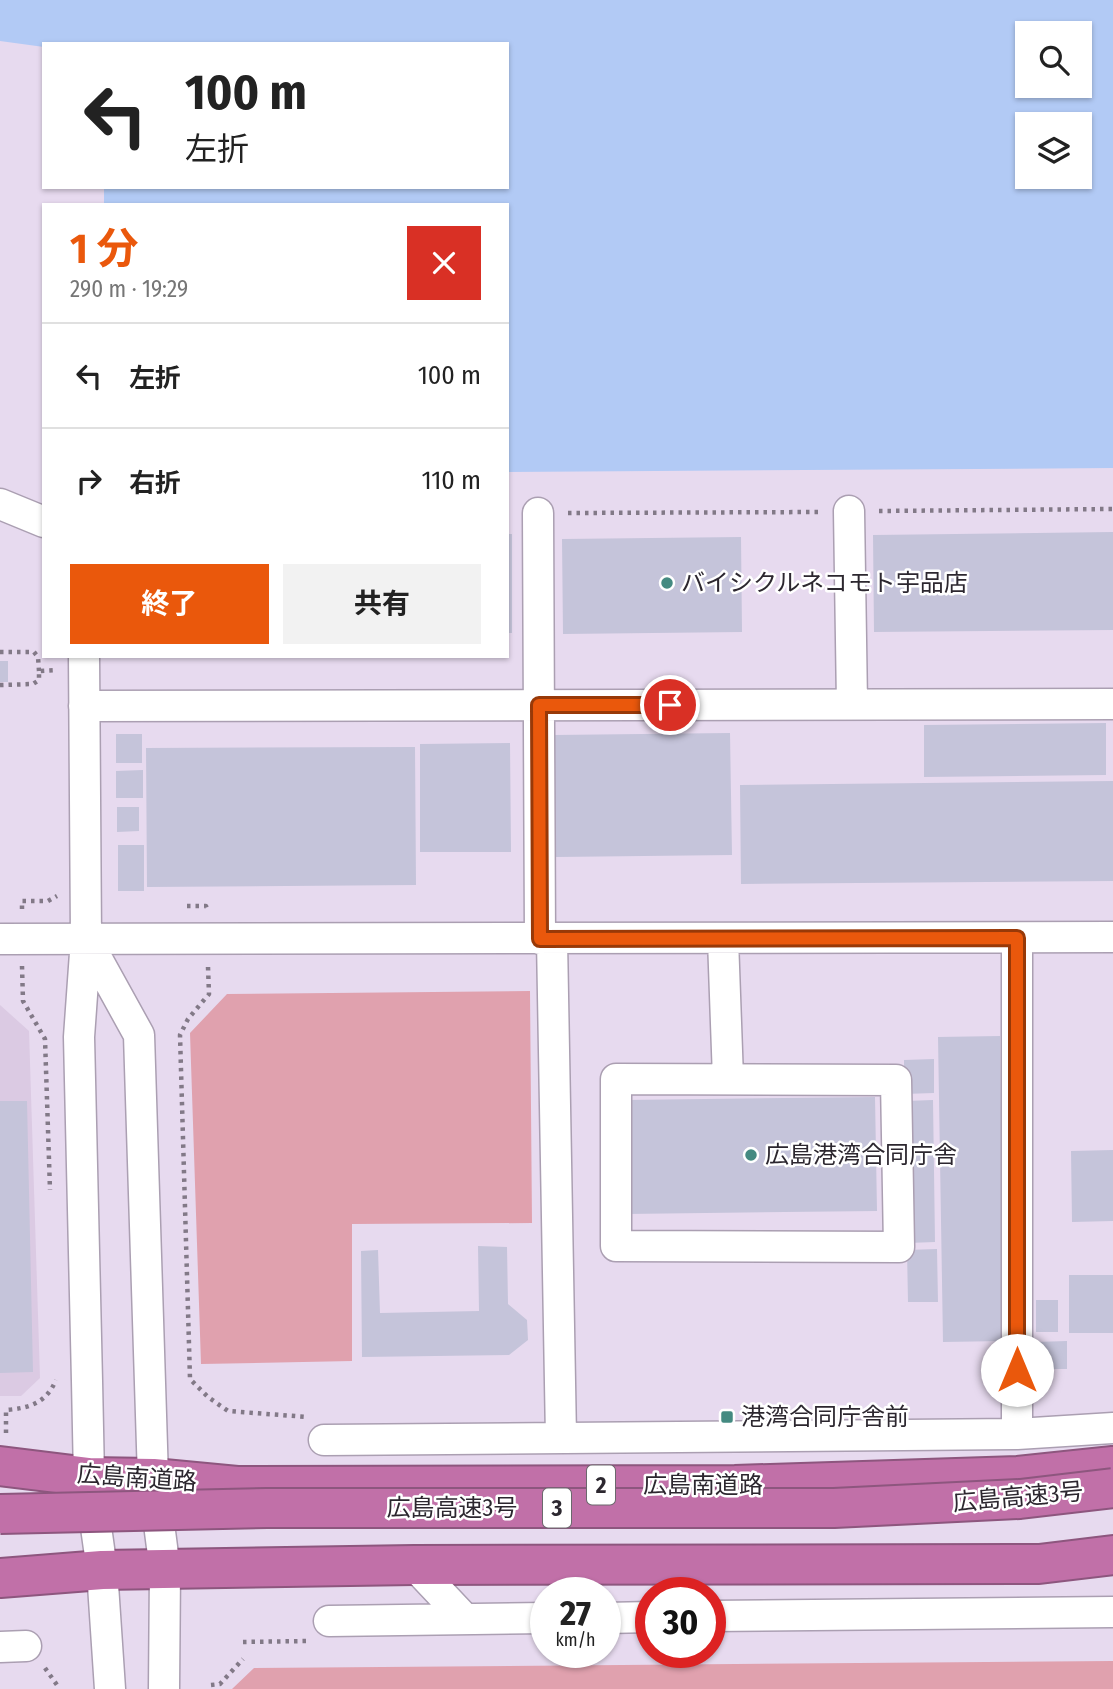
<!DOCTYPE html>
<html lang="ja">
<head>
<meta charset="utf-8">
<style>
	body { margin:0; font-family:"Fira Sans Condensed","Noto Sans JP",sans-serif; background:#f2f2f2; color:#222; height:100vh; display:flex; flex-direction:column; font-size:26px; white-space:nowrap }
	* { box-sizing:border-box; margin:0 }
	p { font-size:23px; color:#767676 }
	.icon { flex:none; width:38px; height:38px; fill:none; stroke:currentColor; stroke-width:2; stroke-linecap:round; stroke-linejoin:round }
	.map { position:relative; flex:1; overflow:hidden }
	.drawer { position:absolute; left:42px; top:203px; width:467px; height:455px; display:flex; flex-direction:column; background:#fff; border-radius:0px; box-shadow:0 2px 5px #0004 }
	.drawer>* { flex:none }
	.top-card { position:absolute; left:42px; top:42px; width:467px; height:147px; border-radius:0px; box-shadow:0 2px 5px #0004; background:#fff; color:#222; overflow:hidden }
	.controls { position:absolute; left:1015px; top:21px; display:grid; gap:14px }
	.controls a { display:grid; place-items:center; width:77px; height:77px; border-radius:0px; background:#fff; box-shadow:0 2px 5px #0004; font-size:35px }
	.speed { position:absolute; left:530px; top:1577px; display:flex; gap:14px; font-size:35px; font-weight:700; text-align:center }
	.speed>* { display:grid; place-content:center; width:91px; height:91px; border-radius:50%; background:#fff; box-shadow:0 2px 5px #0004; line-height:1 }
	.speed small { font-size:18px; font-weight:400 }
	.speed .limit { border:10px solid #d22; background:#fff; color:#111 }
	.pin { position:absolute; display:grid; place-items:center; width:60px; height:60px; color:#fff; margin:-30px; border:4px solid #fff; border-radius:50%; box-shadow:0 2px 7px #0007 }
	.me { position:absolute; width:77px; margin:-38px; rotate:0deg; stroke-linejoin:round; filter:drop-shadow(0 0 5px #0008) }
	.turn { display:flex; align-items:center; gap:24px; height:147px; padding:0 28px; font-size:32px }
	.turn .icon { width:91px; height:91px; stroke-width:2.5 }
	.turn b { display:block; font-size:49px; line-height:60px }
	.round { display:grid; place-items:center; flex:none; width:74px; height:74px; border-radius:0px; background:#f2f2f2 }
	.headline { display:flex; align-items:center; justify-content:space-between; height:119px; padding:0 28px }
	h1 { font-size:42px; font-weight:700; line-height:52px; color:#ea580c }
	.button { display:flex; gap:14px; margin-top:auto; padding:14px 28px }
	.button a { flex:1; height:80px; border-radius:0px; background:#ea580c; color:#fff; font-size:28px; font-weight:700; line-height:80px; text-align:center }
	.button a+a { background:#f2f2f2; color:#222 }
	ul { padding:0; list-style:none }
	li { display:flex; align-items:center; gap:21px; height:105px; padding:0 28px; border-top:2px solid #e0e0e0 }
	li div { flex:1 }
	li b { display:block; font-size:26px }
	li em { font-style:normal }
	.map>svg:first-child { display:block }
</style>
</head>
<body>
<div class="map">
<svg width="1113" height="1689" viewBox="0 0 1113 1689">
	<rect width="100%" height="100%" fill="#e7daef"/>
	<!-- built -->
	<path fill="#dbcae3" d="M0 1005 29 1031 40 1378 21 1396H0Z"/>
	<!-- green -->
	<path fill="#e0a1ae" d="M530 991 532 1223 352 1224V1361L201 1364 190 1033 227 994Z
		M1113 1661V1689H232L254 1668Z"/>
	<!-- water -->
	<path fill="#b2caf5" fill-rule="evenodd" d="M0 0H1113V468L508 472V205H104V187H508V44H44V47L0 41ZM1027 33H1080V86H1027ZM1027 124H1080V177H1027Z"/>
	<!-- building -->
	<path fill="#c5c4da" d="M1113 532V630L874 632 873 535Z
		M508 534H512V633H508Z
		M741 537 742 632 563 634 562 539Z
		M0 661H8V682H0Z
		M1106 723V775L924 777V725Z
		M730 733 732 855 556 857 554 735Z
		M116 734H142V763H116Z
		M510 743 511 852H420V744Z
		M415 747 416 885 147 887 146 748Z
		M143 770V798H116V771Z
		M1113 781V881L741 884 740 785Z
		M117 807H139V831L117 832Z
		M118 845H144V891H118Z
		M1000 1036 1004 1341 943 1342 938 1037Z
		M934 1059V1093L904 1094V1060Z
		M875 1097 877 1211 626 1214 625 1100Z
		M933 1100 935 1242 908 1243 906 1101Z
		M0 1101H27L33 1372 0 1373Z
		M1113 1150V1221L1072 1222 1071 1151Z
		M478 1246 507 1247 508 1304 527 1320 528 1340 509 1355 362 1357 361 1251 378 1250 380 1313 479 1311Z
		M937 1249 938 1302H908L907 1250Z
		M1069 1275H1113V1333H1069Z
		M1036 1300H1058V1332H1036Z
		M1067 1341V1369H1035V1342Z"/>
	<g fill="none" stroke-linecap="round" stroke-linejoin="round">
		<!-- minor casing -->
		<g stroke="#ab9fb2" stroke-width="33">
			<path id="minor" d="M0 504 44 522
				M849 511 852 704
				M538 513 540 939
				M84 656 86 939 79 1037 87 1381 89 1477 102 1570 110 1689
				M84 706 1113 704
				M1017 938V1434
				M0 939 1113 937
				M86 939 139 1035 153 1478 165 1570 164 1689
				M723 939 728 1079
				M552 940 561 1438
				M616 1079 896 1080 899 1247 616 1246Z
				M324 1440 1017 1434 1113 1428
				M414 1565 465 1619
				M710 1616 1113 1612
				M606 1618 651 1617
				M329 1621 546 1618
				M0 1647 26 1646"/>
		</g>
		<!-- highway casing -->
		<g stroke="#8d567e" stroke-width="42">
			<path id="highway" d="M0 1466 89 1477 153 1478 237 1486 735 1485 1018 1476 1113 1466
				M0 1578 102 1570 414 1565 1039 1564 1113 1555"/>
		</g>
		<!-- path -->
		<path stroke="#827987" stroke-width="4.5" stroke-dasharray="3.5 5" stroke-linecap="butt" d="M879 511 1113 509
			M568 513 822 512
			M0 652H34L38 657 39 671
			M0 685 33 684 39 680V671L56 670
			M187 906H206L207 909
			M22 909V901H48L57 896
			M22 966 23 1001 45 1039 50 1190
			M208 967 209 994 188 1019 180 1035 190 1379 208 1397 228 1411 307 1417
			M6 1433V1410C30 1408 46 1403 56 1380
			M243 1642 307 1641
			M45 1668 57 1685
			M211 1685 220 1684 243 1659"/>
		<!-- minor -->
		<use href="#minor" stroke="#fff" stroke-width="30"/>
		<!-- highway -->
		<use href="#highway" stroke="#c170a8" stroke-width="38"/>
		<!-- highway-bridge casing -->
		<g stroke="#8d567e" stroke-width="42" stroke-linecap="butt">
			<path id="highway-bridge" d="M0 1514 267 1508H834L1020 1499 1113 1488"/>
		</g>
		<!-- highway-bridge -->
		<use href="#highway-bridge" stroke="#c170a8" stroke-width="38"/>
	</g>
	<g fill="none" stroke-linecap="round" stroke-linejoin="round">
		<!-- route casing -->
		<g stroke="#983908" stroke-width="18">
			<path id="route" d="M670 705H539L540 939 1017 938V1370"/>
		</g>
		<!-- route -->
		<use href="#route" stroke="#ea580c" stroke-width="12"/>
	</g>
	<!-- markers -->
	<g fill="#448a81" stroke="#fff" stroke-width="2.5">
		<circle cx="667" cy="583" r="7"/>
		<circle cx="751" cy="1155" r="7"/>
		<rect x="720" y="1410" width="14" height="14" rx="3.5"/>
	</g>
	<g text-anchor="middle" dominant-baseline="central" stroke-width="5" stroke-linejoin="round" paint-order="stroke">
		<!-- shield labels -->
		<g fill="#fff" stroke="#6b686d" stroke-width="2">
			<rect x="587" y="1465.5" width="28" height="39" rx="5"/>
			<rect x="543" y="1488.5" width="28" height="39" rx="5"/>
		</g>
		<g font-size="23" font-weight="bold" fill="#2c272f">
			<text x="601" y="1485">2</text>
			<text x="557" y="1508">3</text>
		</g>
		<!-- poi labels -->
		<g font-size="24" fill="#2c272f" stroke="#fff" text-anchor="start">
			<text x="681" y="583">バイシクルネコモト宇品店</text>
			<text x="765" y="1155">広島港湾合同庁舎</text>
			<text x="741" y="1417">港湾合同庁舎前</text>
		</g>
		<!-- street labels -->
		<g font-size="24" fill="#2c272f" stroke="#fff">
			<text transform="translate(137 1478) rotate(4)">広島南道路</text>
			<text x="703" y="1485">広島南道路</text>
			<text transform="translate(1018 1497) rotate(-5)">広島高速3号</text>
			<text x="452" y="1508">広島高速3号</text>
		</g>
	</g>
</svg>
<div class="controls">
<a><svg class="icon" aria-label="search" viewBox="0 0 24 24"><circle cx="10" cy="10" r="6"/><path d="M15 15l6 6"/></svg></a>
<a><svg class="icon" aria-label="layers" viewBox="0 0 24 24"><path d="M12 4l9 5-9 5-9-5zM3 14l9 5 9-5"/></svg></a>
</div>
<div class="speed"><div>27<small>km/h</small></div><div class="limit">30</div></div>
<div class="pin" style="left:670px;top:705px;background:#d93025"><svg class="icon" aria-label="arrive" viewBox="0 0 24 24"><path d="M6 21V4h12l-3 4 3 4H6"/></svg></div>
<svg class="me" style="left:1017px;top:1370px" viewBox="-20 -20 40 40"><circle r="19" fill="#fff"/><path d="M0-13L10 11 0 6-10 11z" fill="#ea580c"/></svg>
<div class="top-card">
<div class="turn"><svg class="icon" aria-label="left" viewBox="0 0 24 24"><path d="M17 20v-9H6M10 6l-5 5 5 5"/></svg><div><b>100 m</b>左折</div></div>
</div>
<section class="drawer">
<div class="headline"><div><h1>1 分</h1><p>290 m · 19:29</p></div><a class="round" style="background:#d93025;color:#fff"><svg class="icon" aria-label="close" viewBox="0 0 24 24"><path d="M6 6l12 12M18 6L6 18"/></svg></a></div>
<ul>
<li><svg class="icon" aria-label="left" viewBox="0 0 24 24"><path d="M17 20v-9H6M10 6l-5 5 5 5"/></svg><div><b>左折</b></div><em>100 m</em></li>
<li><svg class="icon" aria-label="right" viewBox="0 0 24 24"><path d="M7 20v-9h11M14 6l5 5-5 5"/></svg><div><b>右折</b></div><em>110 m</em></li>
</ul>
<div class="button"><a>終了</a><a>共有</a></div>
</section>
</div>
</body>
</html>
